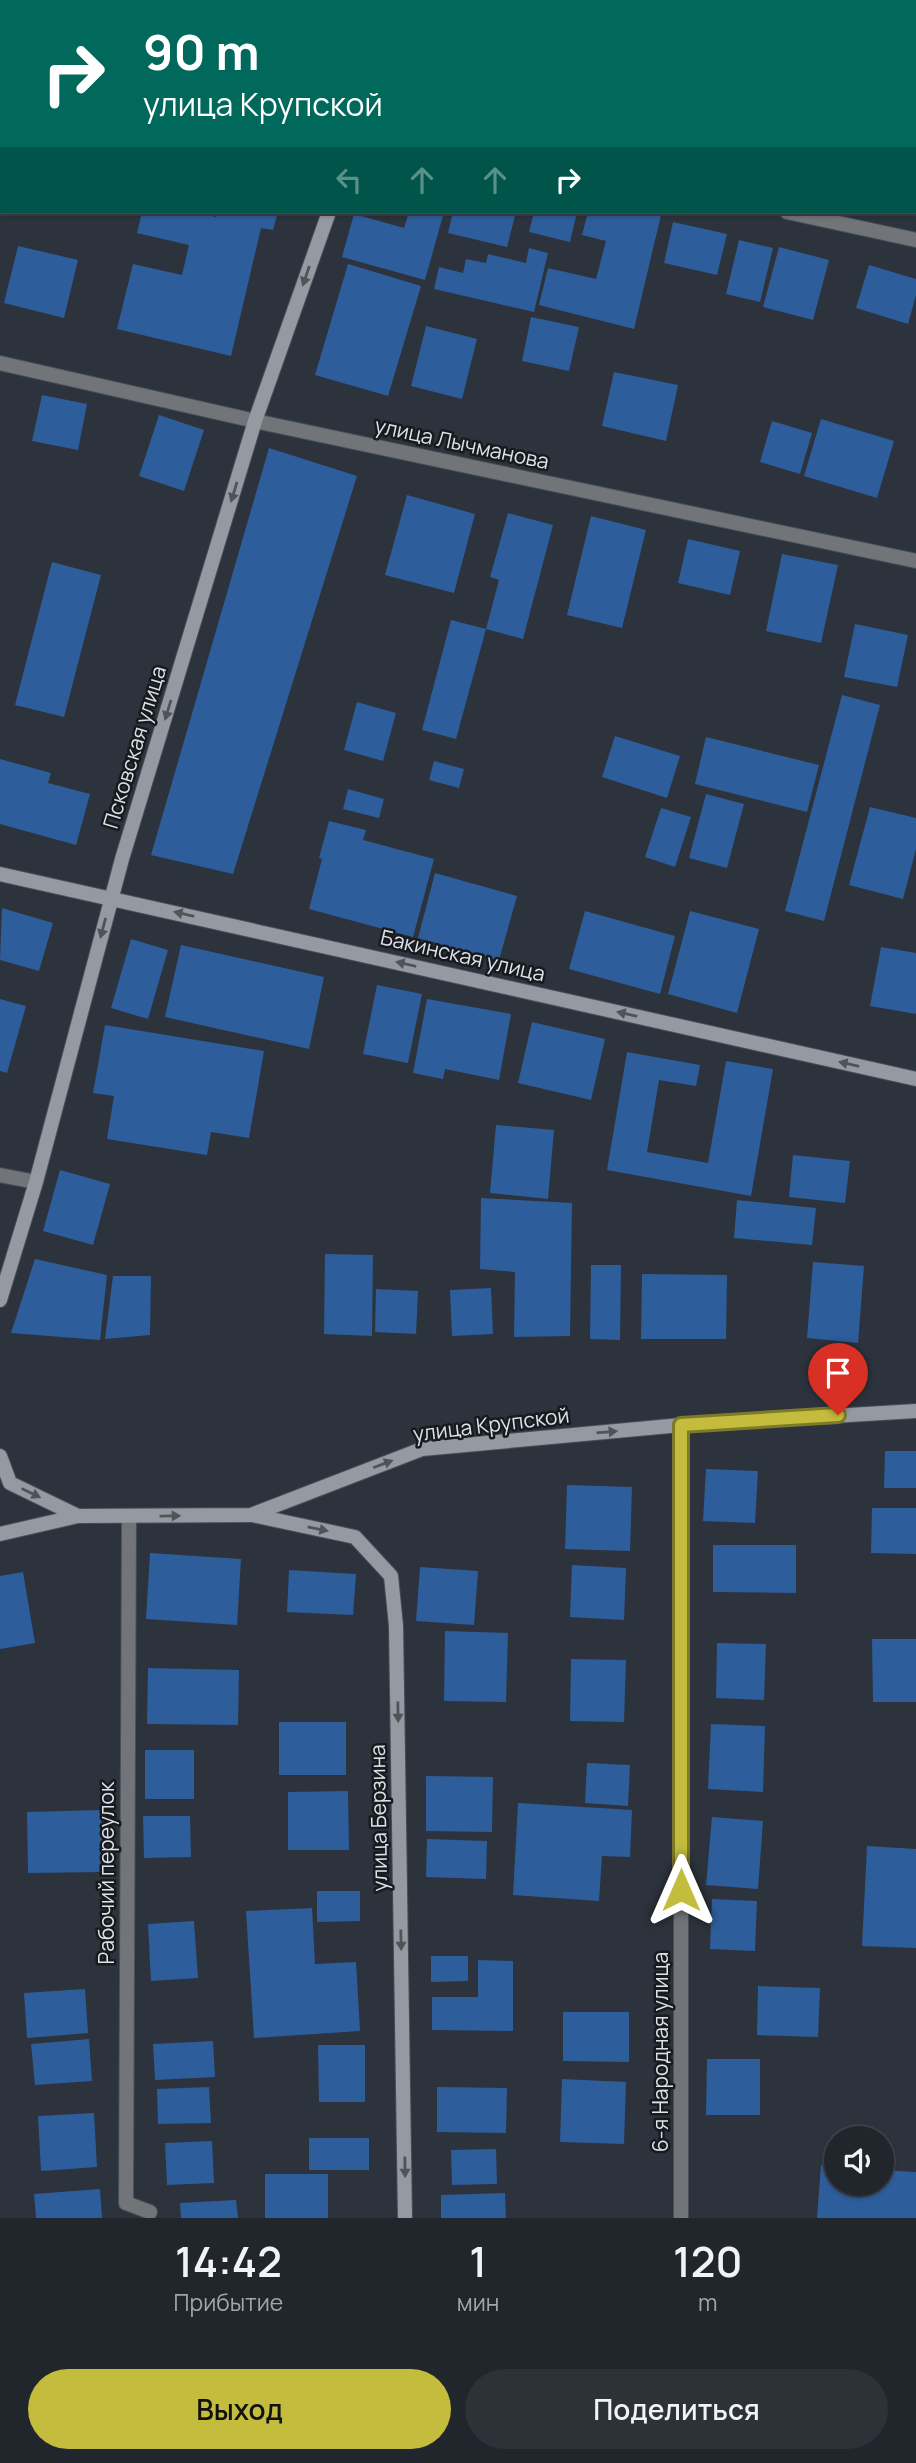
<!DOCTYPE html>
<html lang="ru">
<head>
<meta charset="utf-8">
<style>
	body { margin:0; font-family:Manrope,sans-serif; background:#2d3239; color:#f1f3f6; height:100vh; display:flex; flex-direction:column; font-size:26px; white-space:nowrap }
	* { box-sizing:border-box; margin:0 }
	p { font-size:23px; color:#a2a5aa }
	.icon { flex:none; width:38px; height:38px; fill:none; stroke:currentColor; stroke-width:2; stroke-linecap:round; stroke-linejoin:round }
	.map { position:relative; height:2218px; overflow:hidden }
	.side { display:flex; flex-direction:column; background:#21262d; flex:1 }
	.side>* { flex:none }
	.banner { position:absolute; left:0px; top:0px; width:917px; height:214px; box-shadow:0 2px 5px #0004,0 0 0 2px #3e4349; background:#00695c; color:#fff; overflow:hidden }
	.fabs { position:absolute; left:824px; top:2126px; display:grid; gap:14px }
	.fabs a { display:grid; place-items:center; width:70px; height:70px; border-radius:50%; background:#21262d; box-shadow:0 2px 5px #0004,0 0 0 2px #3e4349; font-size:35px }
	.pin { position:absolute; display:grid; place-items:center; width:60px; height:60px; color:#fff; margin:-72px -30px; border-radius:50% 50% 50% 0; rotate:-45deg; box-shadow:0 0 7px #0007 }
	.pin .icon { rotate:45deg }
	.me { position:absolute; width:77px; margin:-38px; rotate:0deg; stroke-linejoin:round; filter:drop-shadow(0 0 5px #0008) }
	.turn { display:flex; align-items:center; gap:24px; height:147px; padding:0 28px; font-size:32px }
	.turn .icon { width:91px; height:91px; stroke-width:2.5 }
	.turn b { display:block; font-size:49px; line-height:60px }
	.lanes { display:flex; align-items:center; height:66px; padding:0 28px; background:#0003; justify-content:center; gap:35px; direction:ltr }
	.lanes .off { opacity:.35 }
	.eta { display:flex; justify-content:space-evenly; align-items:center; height:119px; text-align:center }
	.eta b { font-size:42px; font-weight:600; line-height:49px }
	.action { display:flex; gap:14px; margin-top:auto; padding:14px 28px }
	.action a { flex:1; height:80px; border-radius:42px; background:#c4bc3d; color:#111; font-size:28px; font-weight:600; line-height:80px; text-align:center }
	.action a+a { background:#2d3239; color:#f1f3f6 }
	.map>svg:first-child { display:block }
</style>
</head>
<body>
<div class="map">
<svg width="916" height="2218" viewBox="0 0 916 2218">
	<rect width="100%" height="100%" fill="#2c333c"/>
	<!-- building -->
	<path fill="#2e5d9b" d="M142 212H195L216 217 217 212H278L273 230 261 228 231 356 117 329 133 264 182 275 189 245 137 233Z
		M409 212H444L425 280 342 257 354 214 404 228Z
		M453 212H516L507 247 448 233Z
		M534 212H577L570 242 529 232Z
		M588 212H647L661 215 634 329 539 305 548 268 596 279 606 241 582 235Z
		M673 222 727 234 717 275 664 263Z
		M739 240 773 248 760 302 726 294Z
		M18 246 78 260 64 318 4 303Z
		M779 247 829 260 813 320 763 307Z
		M529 248 548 253 534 312 434 289 439 267 463 273 466 259 486 263 488 254 526 263Z
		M348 264 421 286 388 396 315 375Z
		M869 265 916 279V295L908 324 856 308Z
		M531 317 579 327 569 371 522 361Z
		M426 326 477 339 462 399 411 386Z
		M614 372 678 385 666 441 602 426Z
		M42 395 87 404 78 450 32 441Z
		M159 415 204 430 184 491 139 476Z
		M821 419 894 441 877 498 804 476Z
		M772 421 812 433 800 474 760 462Z
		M269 448 357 476 233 874 151 855Z
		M407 495 475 514 454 593 385 575Z
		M508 513 553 525 523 639 486 629 456 739 422 730 451 620 486 629 499 580 490 577Z
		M591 516 646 530 622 628 567 615Z
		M688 539 740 551 730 595 678 583Z
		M782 554 838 565 821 643 766 631Z
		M52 562 101 575 64 717 15 705Z
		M855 624 908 635 897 687 844 677Z
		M842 695 880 705 824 921 785 911Z
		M357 702 396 713 383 761 344 750Z
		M615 736 680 756 667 798 602 777Z
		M706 737 819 765 807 812 695 784Z
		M0 759 51 773 48 783 90 794 76 845 0 824Z
		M434 761 464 769 459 788 429 780Z
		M348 789 384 799 379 818 343 809Z
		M706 794 744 804 727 868 689 858Z
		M870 807 916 818V849L903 899 849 885Z
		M661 808 691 817 675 867 645 857Z
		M329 821 366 830 363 840 434 859 413 937 309 909 322 859 319 858Z
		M435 873 517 896 499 960 418 938Z
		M2 908 53 923 39 971 0 960Z
		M585 911 675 936 660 994 569 969Z
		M690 911 759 929 737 1013 668 994Z
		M131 939 168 950 148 1019 111 1008Z
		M181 945 324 977 309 1049 165 1017Z
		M881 947 916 953V1014L870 1006Z
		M377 985 422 994 408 1063 363 1054Z
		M0 999 26 1006 7 1073 0 1071Z
		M427 999 511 1014 499 1080 445 1069 443 1079 413 1073Z
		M532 1022 605 1039 591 1100 518 1083Z
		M105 1025 264 1051 249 1138 211 1132 207 1155 107 1139 114 1096 93 1093Z
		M627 1052 700 1065 696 1086 659 1080 647 1152 708 1163 726 1061 773 1069 751 1196 607 1170Z
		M496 1125 554 1130 548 1199 490 1193Z
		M793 1155 850 1161 845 1203 789 1197Z
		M60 1170 110 1184 93 1245 43 1231Z
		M481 1198 572 1203 570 1336 514 1337 515 1272 480 1269Z
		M737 1200 816 1208 812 1245 734 1238Z
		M325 1254 373 1255 372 1336 324 1334Z
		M35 1259 107 1275 100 1340 11 1333Z
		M813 1262 864 1266 858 1343 807 1338Z
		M591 1265H621L620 1340 590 1339Z
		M642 1274 727 1275 726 1339H641Z
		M113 1276H151L150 1335 105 1339Z
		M491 1288 493 1334 452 1336 450 1290Z
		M376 1289 418 1291 416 1334 375 1332Z
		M885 1451H916V1488H884Z
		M706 1469 758 1471 755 1523 703 1521Z
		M567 1485 632 1487 630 1551 565 1549Z
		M872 1508H916V1554L871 1553Z
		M713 1545H796V1593L713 1592Z
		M150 1553 241 1559 237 1625 146 1619Z
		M572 1565 626 1568 624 1620 570 1617Z
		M420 1567 478 1571 474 1625 416 1621Z
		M289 1570 356 1574 353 1615 287 1612Z
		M23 1572 35 1643 0 1649V1576Z
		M445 1631 508 1633 506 1702 444 1701Z
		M872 1639H916V1702H873Z
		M717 1643 766 1644 764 1700 716 1698Z
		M571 1659 626 1660 624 1722 570 1721Z
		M148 1668 239 1670 238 1725 147 1724Z
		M279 1722H346V1775H279Z
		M711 1724 765 1726 763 1792 708 1789Z
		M145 1750H194V1799H145Z
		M587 1763 630 1765 628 1806 585 1803Z
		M426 1776 493 1777 492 1832 426 1831Z
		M348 1791 349 1850H288V1792Z
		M518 1803 632 1810 630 1857 602 1856 599 1901 513 1895Z
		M101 1810 103 1872 28 1873 27 1812Z
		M143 1816H190L191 1857 144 1858Z
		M712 1817 763 1821 758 1889 706 1885Z
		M427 1839 487 1841 486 1879 426 1877Z
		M867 1846 916 1849V1948L862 1946Z
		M317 1891H360V1921L317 1922Z
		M712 1899 757 1901 755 1951 710 1949Z
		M312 1908 315 1964 356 1962 360 2031 254 2038 246 1911Z
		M194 1921 198 1978 151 1981 148 1924Z
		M431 1956H468V1981L431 1982Z
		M478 1960 513 1961V2031L432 2030V1997H478Z
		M758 1986 820 1988 818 2037 757 2035Z
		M85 1989 88 2033 27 2038 24 1993Z
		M563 2012H629V2062L563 2061Z
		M89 2039 92 2081 35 2085 31 2044Z
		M213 2041 215 2077 155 2080 153 2044Z
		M318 2045H365V2102H319Z
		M707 2059H760V2115H706Z
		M562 2079 626 2082 624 2144 560 2142Z
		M209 2087 211 2123 158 2124 157 2089Z
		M437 2087 507 2088 506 2133 437 2132Z
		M94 2113 97 2167 41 2171 38 2116Z
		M309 2138H369V2170H309Z
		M212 2141 214 2183 167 2185 165 2143Z
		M496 2149 497 2184 452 2185 451 2150Z
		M821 2165 836 2166V2184H882V2170L916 2172V2218H817Z
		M265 2174H328V2218H265Z
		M100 2189 102 2218H36L34 2194Z
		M505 2193 506 2218H441V2195Z
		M236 2200 238 2218H181L180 2203Z"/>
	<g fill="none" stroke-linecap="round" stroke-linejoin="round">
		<!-- lane casing -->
		<g stroke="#484f58" stroke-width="16">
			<path id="lane" d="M129 1516 126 2203 150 2212"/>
		</g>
		<!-- street casing -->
		<g stroke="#484f58" stroke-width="16">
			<path id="street" d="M0 45H2
				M787 212 916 240
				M0 363 255 421 916 561
				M0 1175 36 1182
				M681 1425V2218"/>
		</g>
		<!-- secondary casing -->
		<g stroke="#484f58" stroke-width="16">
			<path id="secondary" d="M394 2 395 0
				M0 874 916 1079
				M0 1300 36 1182 122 859 255 421 329 212
				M0 1456 10 1483 78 1516
				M252 1515 355 1537 391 1576 396 1626 405 2218
				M0 1534 78 1516 251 1515 422 1449 681 1425 916 1411"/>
		</g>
		<!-- lane -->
		<use href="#lane" stroke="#71757a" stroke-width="14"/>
		<!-- street -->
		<use href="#street" stroke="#71757a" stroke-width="14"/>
		<!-- secondary -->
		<use href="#secondary" stroke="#959aa2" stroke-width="14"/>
	</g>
	<!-- one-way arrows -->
	<defs><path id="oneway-solid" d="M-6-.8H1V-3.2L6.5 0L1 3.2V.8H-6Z" transform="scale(1.75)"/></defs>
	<g fill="#505459">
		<use href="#oneway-solid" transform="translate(306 276) rotate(109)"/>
		<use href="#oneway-solid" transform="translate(234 492) rotate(107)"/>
		<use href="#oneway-solid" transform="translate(168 710) rotate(107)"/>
		<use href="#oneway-solid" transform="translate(184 914) rotate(-167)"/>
		<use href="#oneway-solid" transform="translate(103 928) rotate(105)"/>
		<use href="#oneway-solid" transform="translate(406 964) rotate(-167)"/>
		<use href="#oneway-solid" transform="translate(627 1014) rotate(-167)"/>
		<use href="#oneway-solid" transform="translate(849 1064) rotate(-167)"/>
		<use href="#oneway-solid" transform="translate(607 1432) rotate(-5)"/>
		<use href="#oneway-solid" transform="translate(383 1464) rotate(-21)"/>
		<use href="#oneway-solid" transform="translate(31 1493) rotate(26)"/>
		<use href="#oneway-solid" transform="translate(170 1516) rotate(-1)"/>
		<use href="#oneway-solid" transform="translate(318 1529) rotate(12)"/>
		<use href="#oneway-solid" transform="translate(398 1712) rotate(89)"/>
		<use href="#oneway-solid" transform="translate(401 1940) rotate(89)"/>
		<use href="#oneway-solid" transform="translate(405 2167) rotate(89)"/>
	</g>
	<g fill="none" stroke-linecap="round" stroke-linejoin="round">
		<!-- route casing -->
		<g stroke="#7f7a28" stroke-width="18">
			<path id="route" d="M681 1890V1425L838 1415"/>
		</g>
		<!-- route -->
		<use href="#route" stroke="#c4bc3d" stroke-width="12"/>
	</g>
	<g text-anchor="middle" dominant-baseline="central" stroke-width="5" stroke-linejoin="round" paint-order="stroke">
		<!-- street labels -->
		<g font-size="21" fill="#dde2e8" stroke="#171a1e">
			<text transform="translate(462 443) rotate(12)">улица Лычманова</text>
			<text transform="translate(134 747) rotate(-73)">Псковская улица</text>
			<text transform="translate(463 955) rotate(13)">Бакинская улица</text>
			<text transform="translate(491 1424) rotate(-7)">улица Крупской</text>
			<text transform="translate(378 1818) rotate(-91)">улица Берзина</text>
			<text transform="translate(106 1873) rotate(-90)">Рабочий переулок</text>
			<text transform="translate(660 2052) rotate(-90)">6-я Народная улица</text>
		</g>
	</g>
</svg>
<div class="fabs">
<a><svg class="icon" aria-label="sound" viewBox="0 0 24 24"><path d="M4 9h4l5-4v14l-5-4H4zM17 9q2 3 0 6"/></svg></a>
</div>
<div class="pin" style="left:838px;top:1415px;background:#d93025"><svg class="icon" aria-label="arrive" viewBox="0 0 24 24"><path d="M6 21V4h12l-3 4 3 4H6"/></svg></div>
<svg class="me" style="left:681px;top:1890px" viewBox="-20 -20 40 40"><path d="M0-17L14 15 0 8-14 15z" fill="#c4bc3d" stroke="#fff" stroke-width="4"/></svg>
<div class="banner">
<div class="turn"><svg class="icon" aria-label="right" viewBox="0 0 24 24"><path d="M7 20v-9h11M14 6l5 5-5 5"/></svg><div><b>90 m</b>улица Крупской</div></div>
<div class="lanes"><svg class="icon off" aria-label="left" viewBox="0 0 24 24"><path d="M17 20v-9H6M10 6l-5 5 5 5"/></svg><svg class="icon off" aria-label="ahead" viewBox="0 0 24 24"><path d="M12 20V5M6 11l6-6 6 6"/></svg><svg class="icon off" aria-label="ahead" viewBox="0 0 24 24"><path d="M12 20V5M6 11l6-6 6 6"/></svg><svg class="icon" aria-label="right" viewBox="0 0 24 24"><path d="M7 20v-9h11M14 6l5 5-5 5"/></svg></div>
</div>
</div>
<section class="side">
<div class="eta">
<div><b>14:42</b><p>Прибытие</p></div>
<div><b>1</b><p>мин</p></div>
<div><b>120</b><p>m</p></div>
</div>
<div class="action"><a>Выход</a><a>Поделиться</a></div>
</section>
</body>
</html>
